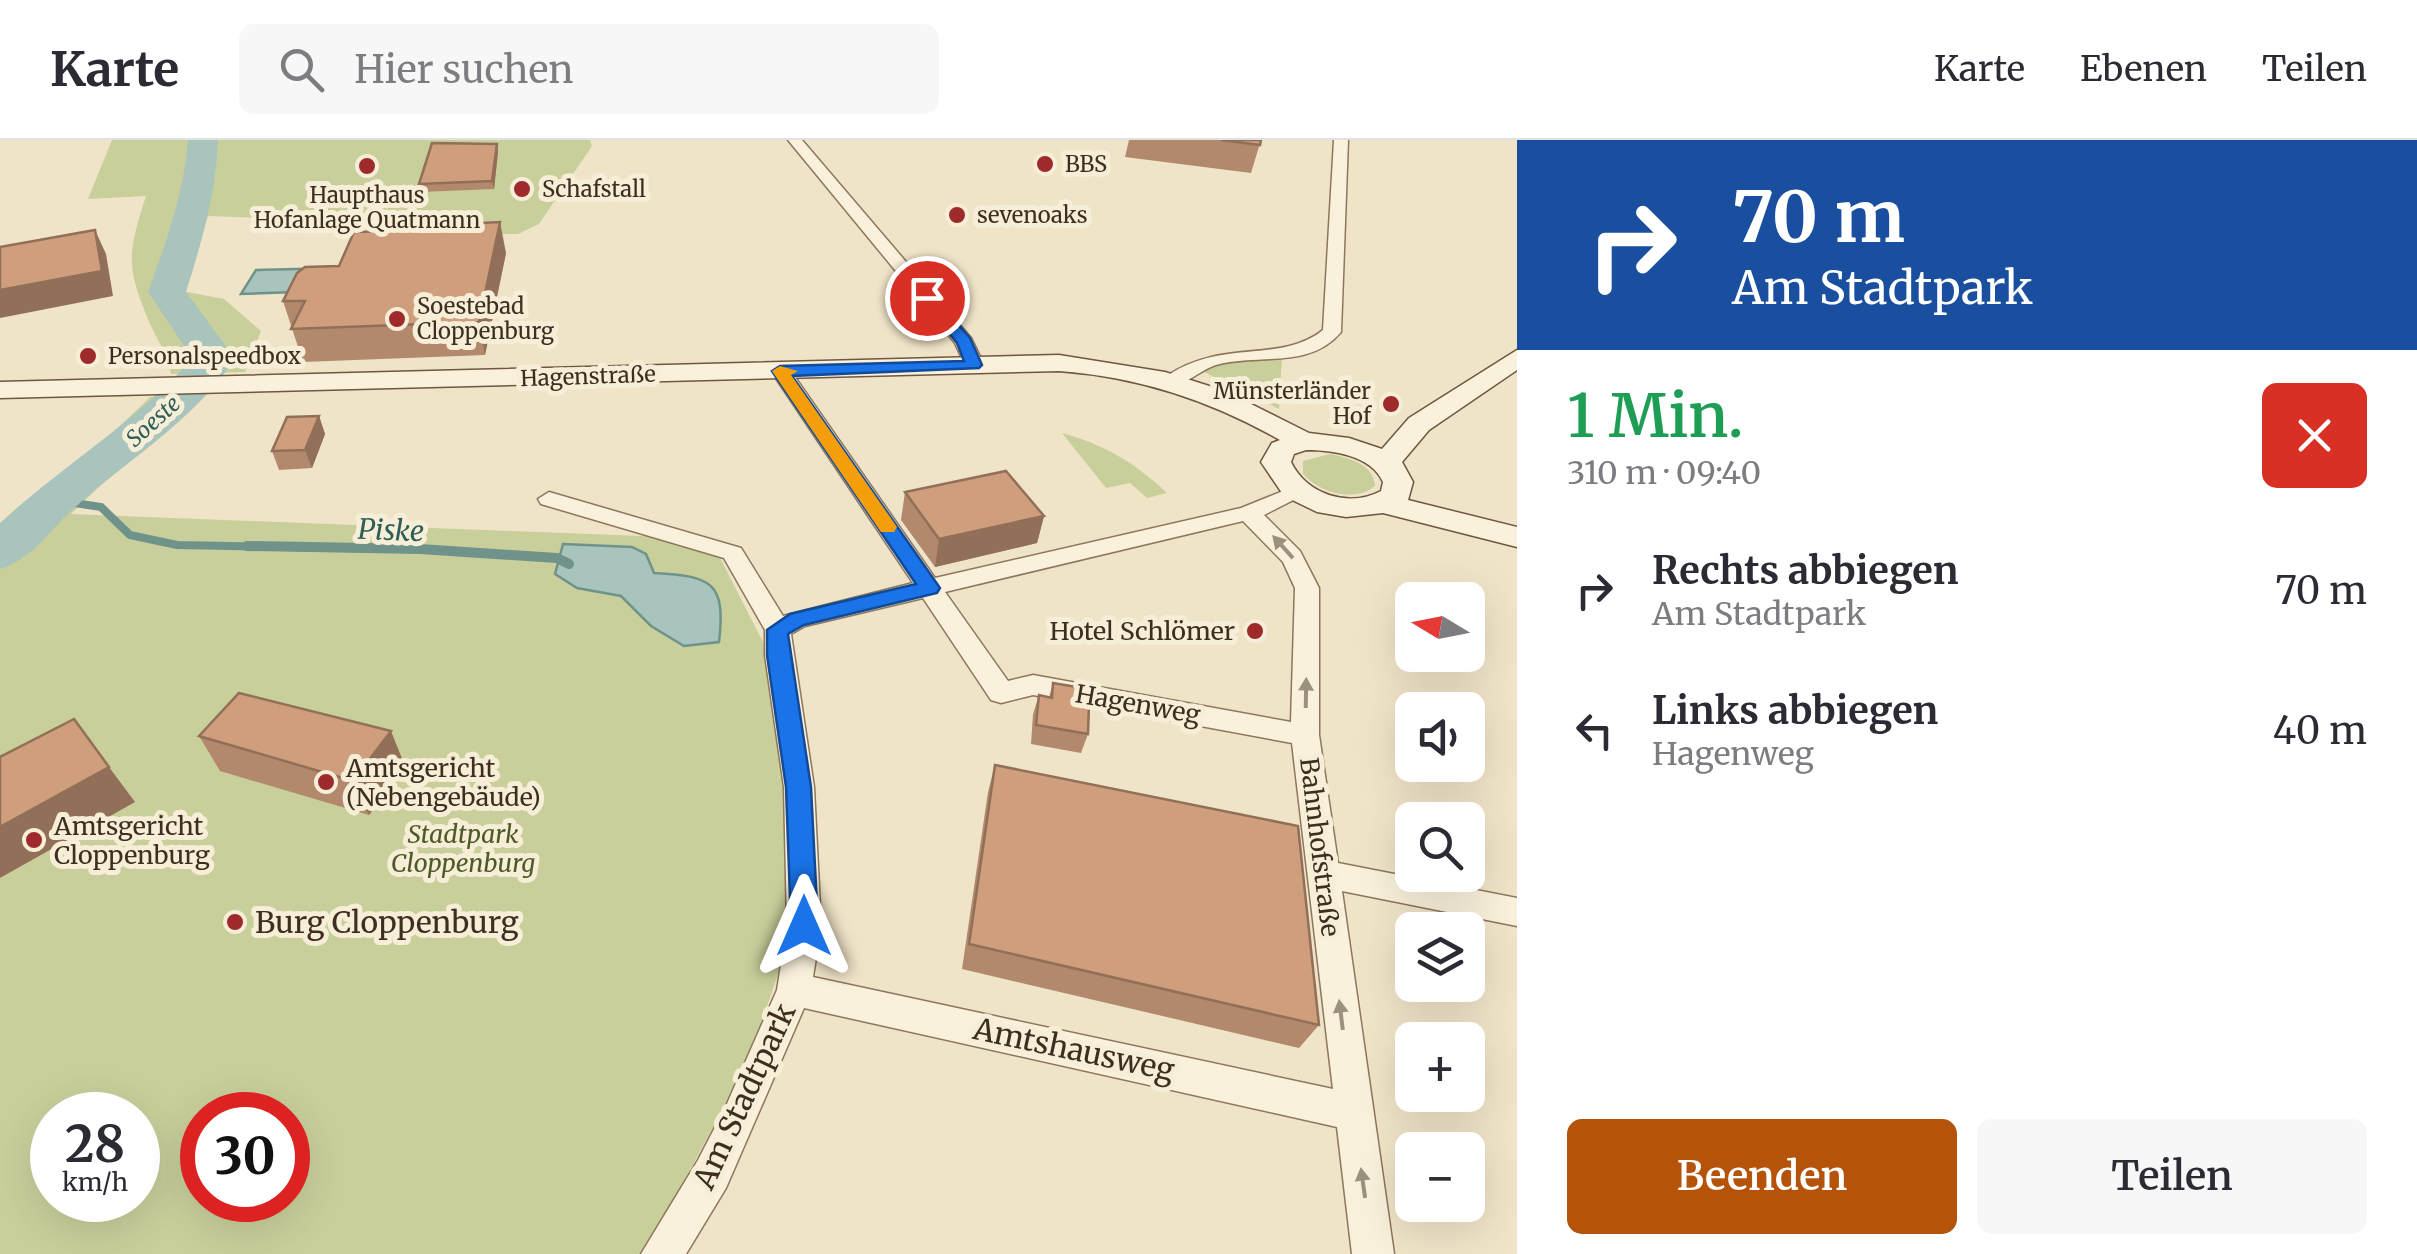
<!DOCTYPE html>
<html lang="de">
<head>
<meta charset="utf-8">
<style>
	body { margin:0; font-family:Merriweather,serif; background:#f7f7f7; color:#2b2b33; height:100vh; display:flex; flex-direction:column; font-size:38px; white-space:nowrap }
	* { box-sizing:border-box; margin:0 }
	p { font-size:32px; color:#7c7c81 }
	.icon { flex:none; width:55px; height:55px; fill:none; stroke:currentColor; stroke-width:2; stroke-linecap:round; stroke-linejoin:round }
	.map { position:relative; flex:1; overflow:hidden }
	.drawer { display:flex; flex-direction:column; background:#fff; width:900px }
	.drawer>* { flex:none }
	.hud { background:#1a4fa0; color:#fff; overflow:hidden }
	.needle { width:65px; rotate:280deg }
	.buttons { position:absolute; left:1395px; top:442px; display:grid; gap:20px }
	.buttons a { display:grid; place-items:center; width:90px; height:90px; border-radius:15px; background:#fff; box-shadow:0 10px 40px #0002; font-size:50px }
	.speed { position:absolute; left:30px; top:952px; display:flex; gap:20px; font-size:50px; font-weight:700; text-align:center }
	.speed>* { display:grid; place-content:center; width:130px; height:130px; border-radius:50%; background:#fff; box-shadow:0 10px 40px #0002; line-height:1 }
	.speed small { font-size:25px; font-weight:400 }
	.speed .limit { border:15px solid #d22; background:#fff; color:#111 }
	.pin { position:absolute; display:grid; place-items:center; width:85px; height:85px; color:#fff; margin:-42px; border:5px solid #fff; border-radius:50%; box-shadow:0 2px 10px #0007 }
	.me { position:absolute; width:110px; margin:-55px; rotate:0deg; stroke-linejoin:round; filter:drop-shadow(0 0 8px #0008) }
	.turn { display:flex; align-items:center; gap:35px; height:210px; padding:0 50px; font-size:45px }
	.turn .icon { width:130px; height:130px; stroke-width:2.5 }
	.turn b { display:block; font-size:70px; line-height:85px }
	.round { display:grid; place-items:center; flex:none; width:105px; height:105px; border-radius:15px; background:#f7f7f7 }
	.summary { display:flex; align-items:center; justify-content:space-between; height:170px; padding:0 50px }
	h1 { font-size:60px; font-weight:600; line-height:75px; color:#1e9e55 }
	.primary-button { display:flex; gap:20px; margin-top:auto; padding:20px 50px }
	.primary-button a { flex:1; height:115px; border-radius:15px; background:#b45309; color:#fff; font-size:40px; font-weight:600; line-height:115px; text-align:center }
	.primary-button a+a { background:#f7f7f7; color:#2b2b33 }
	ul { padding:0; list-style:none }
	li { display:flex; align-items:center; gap:30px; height:140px; padding:0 50px }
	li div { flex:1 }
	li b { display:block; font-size:38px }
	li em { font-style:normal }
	header { display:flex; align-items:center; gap:60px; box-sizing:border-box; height:140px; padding:0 50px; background:#fff; border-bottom:2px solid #e1e1e2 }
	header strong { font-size:48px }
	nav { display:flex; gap:55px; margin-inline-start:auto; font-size:35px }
	.search { width:700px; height:90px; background:#f7f7f7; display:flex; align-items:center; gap:25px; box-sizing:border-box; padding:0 35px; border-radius:15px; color:#7c7c81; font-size:38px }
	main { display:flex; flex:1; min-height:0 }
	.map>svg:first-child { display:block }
</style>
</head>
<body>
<header>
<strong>Karte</strong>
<div class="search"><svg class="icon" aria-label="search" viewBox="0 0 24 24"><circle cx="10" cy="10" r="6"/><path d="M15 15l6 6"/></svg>Hier suchen</div>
<nav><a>Karte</a><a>Ebenen</a><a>Teilen</a></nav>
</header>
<main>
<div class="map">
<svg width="1517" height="1114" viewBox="0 0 1517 1114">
	<rect width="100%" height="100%" fill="#f0e4c8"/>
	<!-- green -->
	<path fill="#c9cf9b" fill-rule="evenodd" d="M112 0H590L592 6 539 84 518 94H474L381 82 208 76 182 151 224 159 261 191 245 232 171 234C168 214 158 202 150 184 126 126 127 115 146 56L88 59Z
		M1282 217 1279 269 1204 232 1229 219Z
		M195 254 71 374 667 397 715 408 765 506 784 652 788 735 780 828 748 923 644 1114H0V383L118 288 150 257ZM52 975H138V1060H52ZM202 975H288V1060H202Z
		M1062 293C1105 305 1134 322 1167 353L1147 358 1130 343 1106 348Z
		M1330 314C1349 318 1374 324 1375 346 1354 363 1320 353 1303 334V321Z"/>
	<!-- water -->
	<path fill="#a9c4bc" stroke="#6f938a" stroke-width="2.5" d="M335 128 324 151 241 154 256 130Z
		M563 404 632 407 646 414 654 433C712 436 726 442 719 502L684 506 651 486 621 456 577 448 555 434Z"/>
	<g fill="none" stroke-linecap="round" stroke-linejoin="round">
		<!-- stream-far1 -->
		<path stroke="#6f938a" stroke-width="8" d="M54 360 101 367 130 395 177 405 399 409"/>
		<!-- stream -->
		<path stroke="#6f938a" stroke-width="10" d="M247 406 420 409 557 418 569 424"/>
		<!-- river -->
		<path fill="#a9c4bc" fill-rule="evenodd" d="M188 0H218C216 53 202 101 186 152L231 213 232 223C190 284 125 321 71 371 48 392 31 420 0 429V383C61 327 134 283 190 221L189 213 148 152C166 102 184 54 188 0Z"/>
		<!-- street casing -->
		<g stroke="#8d765c" stroke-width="3">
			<path id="street" d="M788 0H802L971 198 984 225 981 229H967L955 203Z
				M1334 0H1348L1341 192C1309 230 1259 213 1216 225 1199 230 1185 248 1167 244V236C1222 198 1281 224 1323 190Z
				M781 225 788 227 935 438 1241 368 1298 345 1309 352 1264 375 1300 411 1319 448V595L1338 723 1517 758V786L1342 751 1394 1114H1352L1337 987 804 868 726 1048 686 1114H641L698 1020 726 966 777 850 787 786 784 647 765 515V490L724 418 541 364 538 359 549 352 741 408 783 476 913 443 771 231ZM1243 381 1283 422 1295 448 1291 582 1033 535 1008 541 945 452ZM923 458 991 560 1001 563 1033 555 1292 603 1333 949 813 837 821 786 814 647 791 494 805 486Z"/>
		</g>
		<!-- secondary casing -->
		<g stroke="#6f573f" stroke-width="3">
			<path id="secondary" d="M1517 210V230L1429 290 1402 322 1413 342 1408 360 1517 387V407L1383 373 1346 377 1317 372 1284 356 1261 322 1272 303 1280 300C1209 260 1139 237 1059 231L0 258V242L1059 215 1165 232 1225 251 1309 293 1349 298 1382 309 1409 278ZM1306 310C1332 310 1371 315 1383 342L1381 351C1349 368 1307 355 1291 322L1294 314Z"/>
		</g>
		<!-- street -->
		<use href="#street" fill="#faf1dc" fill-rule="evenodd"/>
		<!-- secondary -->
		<use href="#secondary" fill="#faf1dc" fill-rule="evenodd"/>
	</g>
	<!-- wall -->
	<path fill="#b2896c" d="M1129 0H1261L1251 33 1125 17Z
		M498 12 494 49 421 52 419 44Z
		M506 113 485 215 303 222 283 161 339 126Z
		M319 276 325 294 312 328 279 330 272 311Z
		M905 352 1044 376 1037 403 935 427 901 380Z
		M1053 543 1082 563 1088 594 1081 613 1031 604 1033 574 1039 555 1049 557Z
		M199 596 405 626 369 675 220 631Z
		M995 625 1319 885 1299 908 962 829 988 652Z"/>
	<!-- shaded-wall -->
	<path fill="#916f58" d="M497 4 498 12 494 49 492 41Z
		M500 82 506 113 485 215 479 182Z
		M95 90 106 114 113 156 0 178V150Z
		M319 276 325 294 312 328 305 310Z
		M1044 376 1037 403 935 427 939 399Z
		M391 591 405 626 369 675 353 641Z
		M109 627 135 662 0 738V687Z"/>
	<!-- building -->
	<path fill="#cf9f7d" stroke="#916f58" stroke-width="2.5" d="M1221 0H1261L1260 5Z
		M432 3 497 4 492 41 419 44Z
		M500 82 479 182 291 189 305 161H283L297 133 305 127 339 126 354 92 459 89 461 84Z
		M95 90 102 131 0 150V107Z
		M319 276 305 310 272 311 287 277Z
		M1006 331 1044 376 939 399 905 352Z
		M1053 543 1083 548 1082 563 1089 564 1088 594 1036 585 1039 555 1052 558Z
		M239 553 391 591 353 641 199 596Z
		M74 579 109 627 0 687V617Z
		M995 625 1298 686 1319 885 969 804Z"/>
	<!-- one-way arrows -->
	<defs><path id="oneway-solid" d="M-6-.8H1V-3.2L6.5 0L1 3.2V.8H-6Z" transform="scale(2.5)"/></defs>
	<g fill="#9c907e">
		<use href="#oneway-solid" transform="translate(1283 407) rotate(-132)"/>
		<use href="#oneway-solid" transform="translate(1306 553) rotate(-89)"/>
		<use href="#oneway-solid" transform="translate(1341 875) rotate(-97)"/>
		<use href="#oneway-solid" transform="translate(1363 1043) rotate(-98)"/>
	</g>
	<!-- route -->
	<path fill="#1a73e8" stroke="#114b97" stroke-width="2.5" d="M922 154H932L970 198 982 225 979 228 792 236 940 448 937 453 804 485 788 494 811 647 818 786 814 794 804 798 795 794 791 786 786 647 767 515V490L790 474 916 444 772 231 780 226 964 221 957 203 922 161Z"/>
	<!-- slow -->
	<path fill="#f59e0b" d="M780 226 798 231 791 235 897 387 894 392H881L772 231Z"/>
	<!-- markers -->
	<g fill="#9e2a2b" stroke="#f7eed8" stroke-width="4">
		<circle cx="1045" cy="24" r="10"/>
		<circle cx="367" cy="26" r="10"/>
		<circle cx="522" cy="49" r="10"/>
		<circle cx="957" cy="75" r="10"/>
		<circle cx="397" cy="179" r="10"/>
		<circle cx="88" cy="216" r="10"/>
		<circle cx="1391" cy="264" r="10"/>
		<circle cx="1255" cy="491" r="10"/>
		<circle cx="326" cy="642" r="10"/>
		<circle cx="34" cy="700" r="10"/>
		<circle cx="235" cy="782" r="10"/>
	</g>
	<g text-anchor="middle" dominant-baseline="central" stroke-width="10" stroke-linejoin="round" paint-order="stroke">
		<!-- far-poi labels -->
		<g font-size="22" fill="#3d2e20" stroke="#f7eed8" text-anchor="start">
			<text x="1065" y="24">BBS</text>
			<text x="542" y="49">Schafstall</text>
			<text x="367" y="55" text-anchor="middle">Haupthaus<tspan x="367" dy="25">Hofanlage Quatmann</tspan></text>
			<text x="977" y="75">sevenoaks</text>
			<text x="417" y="166">Soestebad<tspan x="417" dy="25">Cloppenburg</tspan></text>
			<text x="108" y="216">Personalspeedbox</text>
			<text x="1371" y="251" text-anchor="end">Münsterländer<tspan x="1371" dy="25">Hof</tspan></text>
		</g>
		<!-- far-street labels -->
		<g font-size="22" fill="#3d2e20" stroke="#f7eed8">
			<text transform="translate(588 236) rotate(-2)">Hagenstraße</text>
		</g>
		<!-- far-water labels -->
		<g font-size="22" font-style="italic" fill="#2f5d5a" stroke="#f7eed8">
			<text transform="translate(153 281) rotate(-42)">Soeste</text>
		</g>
		<!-- poi labels -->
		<g font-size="25" fill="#3d2e20" stroke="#f7eed8" text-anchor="start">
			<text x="1235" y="491" text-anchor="end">Hotel Schlömer</text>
			<text x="346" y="628">Amtsgericht<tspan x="346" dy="29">(Nebengebäude)</tspan></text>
			<text x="54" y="686">Amtsgericht<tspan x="54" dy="29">Cloppenburg</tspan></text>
		</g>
		<!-- street labels -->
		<g font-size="25" fill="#3d2e20" stroke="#f7eed8">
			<text transform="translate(1138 564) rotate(10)">Hagenweg</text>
			<text transform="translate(1320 707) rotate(83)">Bahnhofstraße</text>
		</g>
		<!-- park labels -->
		<g font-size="25" font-style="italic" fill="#4d5a26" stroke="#f7eed8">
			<text x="463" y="694">Stadtpark<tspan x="463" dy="29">Cloppenburg</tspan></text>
		</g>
		<!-- water labels -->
		<g font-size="28" font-style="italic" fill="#2f5d5a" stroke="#f7eed8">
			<text transform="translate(391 390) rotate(2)">Piske</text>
		</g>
		<!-- near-poi labels -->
		<g font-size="30" fill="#3d2e20" stroke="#f7eed8" text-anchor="start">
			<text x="255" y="782">Burg Cloppenburg</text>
		</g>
		<!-- near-street labels -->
		<g font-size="30" fill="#3d2e20" stroke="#f7eed8">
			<text transform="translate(1074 909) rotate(12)">Amtshausweg</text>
			<text transform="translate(744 956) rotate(-65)">Am Stadtpark</text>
		</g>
	</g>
</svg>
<div class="buttons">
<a><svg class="needle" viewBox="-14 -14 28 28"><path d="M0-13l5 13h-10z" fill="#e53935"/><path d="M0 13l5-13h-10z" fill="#7c7c81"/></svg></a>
<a><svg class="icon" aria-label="sound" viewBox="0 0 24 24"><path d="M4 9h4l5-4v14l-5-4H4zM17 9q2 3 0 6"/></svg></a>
<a><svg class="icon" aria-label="search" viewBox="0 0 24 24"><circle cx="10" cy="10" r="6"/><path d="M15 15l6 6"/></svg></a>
<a><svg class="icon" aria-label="layers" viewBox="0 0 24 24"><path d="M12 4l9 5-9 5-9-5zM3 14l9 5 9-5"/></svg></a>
<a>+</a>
<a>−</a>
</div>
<div class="speed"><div>28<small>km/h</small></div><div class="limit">30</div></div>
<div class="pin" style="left:927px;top:158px;background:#d93025"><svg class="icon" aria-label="arrive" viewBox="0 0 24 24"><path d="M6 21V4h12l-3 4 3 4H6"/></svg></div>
<svg class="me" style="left:804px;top:786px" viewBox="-20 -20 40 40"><path d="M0-17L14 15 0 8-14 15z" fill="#1a73e8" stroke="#fff" stroke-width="4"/></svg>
</div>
<section class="drawer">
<div class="hud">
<div class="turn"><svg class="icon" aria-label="right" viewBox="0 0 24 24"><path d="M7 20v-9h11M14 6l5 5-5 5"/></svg><div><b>70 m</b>Am Stadtpark</div></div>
</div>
<div class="summary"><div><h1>1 Min.</h1><p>310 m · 09:40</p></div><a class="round" style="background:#d93025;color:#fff"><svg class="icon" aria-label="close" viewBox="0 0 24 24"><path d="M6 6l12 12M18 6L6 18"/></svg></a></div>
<ul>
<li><svg class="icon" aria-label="right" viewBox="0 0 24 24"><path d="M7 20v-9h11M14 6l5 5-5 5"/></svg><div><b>Rechts abbiegen</b><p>Am Stadtpark</p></div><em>70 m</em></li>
<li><svg class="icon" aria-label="left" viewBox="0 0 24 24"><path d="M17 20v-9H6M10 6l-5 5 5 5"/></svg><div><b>Links abbiegen</b><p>Hagenweg</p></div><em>40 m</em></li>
</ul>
<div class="primary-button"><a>Beenden</a><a>Teilen</a></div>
</section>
</main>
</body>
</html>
